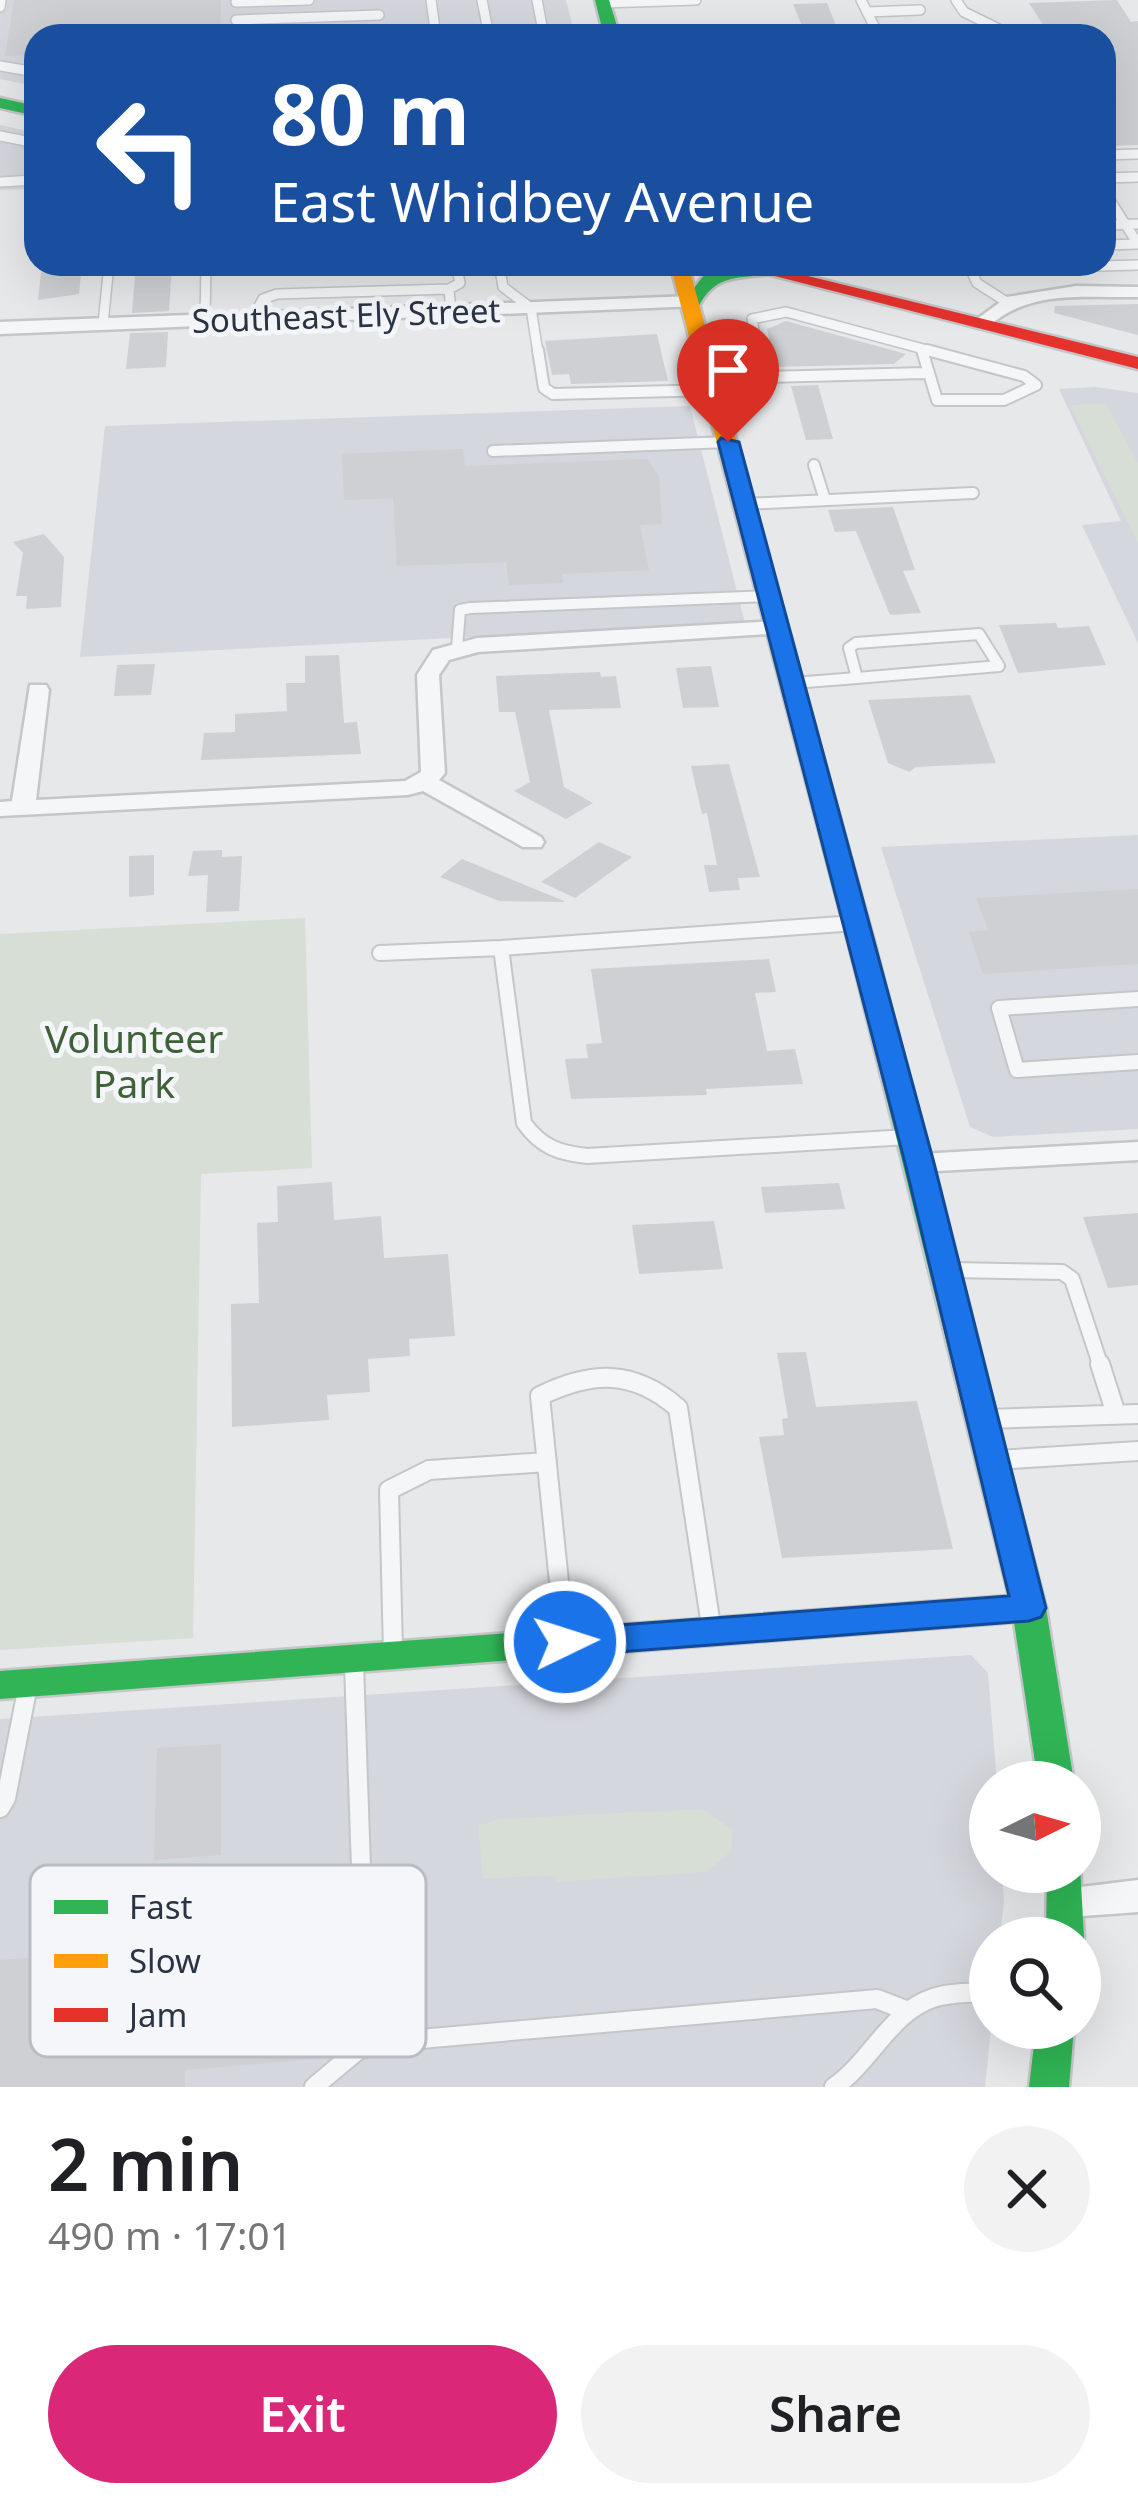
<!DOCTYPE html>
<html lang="en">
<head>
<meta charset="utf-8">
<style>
	body { margin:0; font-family:"Noto Sans",sans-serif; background:#f2f2f2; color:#202124; height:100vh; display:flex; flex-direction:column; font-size:45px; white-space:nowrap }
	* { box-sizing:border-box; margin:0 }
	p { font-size:39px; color:#757577 }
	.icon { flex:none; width:66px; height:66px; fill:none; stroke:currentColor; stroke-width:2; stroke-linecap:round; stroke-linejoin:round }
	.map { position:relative; height:2087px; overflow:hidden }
	.drawer { display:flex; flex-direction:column; background:#fff; flex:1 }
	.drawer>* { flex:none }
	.top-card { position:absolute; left:24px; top:24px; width:1092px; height:252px; border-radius:36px; box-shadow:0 12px 48px #0002; background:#1a4fa0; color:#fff; overflow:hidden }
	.needle { width:78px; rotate:85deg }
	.buttons { position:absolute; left:969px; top:1761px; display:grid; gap:24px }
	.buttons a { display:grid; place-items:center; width:132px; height:132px; border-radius:50%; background:#fff; box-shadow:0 12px 48px #0002; font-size:60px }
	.pin { position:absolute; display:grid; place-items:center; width:102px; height:102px; color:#fff; margin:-123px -51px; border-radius:50% 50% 50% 0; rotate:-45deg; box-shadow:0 0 12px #0007 }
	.pin .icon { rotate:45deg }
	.me { position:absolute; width:132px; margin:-66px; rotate:86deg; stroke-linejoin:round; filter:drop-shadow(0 0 9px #0008) }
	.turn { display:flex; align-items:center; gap:42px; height:252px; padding:0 48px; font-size:54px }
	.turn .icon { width:156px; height:156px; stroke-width:2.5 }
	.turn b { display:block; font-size:84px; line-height:102px }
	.round { display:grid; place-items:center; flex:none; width:126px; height:126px; border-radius:63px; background:#f2f2f2 }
	.summary { display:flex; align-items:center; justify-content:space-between; height:204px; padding:0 48px }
	h1 { font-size:72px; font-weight:600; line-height:90px }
	.primary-button { display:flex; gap:24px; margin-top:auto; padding:24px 48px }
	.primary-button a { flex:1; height:138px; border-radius:72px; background:#db2777; color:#fff; font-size:48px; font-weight:600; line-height:138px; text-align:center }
	.primary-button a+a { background:#f2f2f2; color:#202124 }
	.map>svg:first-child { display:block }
</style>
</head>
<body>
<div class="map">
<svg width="1138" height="2087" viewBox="0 0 1138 2087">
	<rect width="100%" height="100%" fill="#e6e8ea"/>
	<!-- built -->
	<path fill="#d4d7dd" d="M0 0H566L575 36H36V86L0 79Z
		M0 125 36 133V189L0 190Z
		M1096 387 1138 393V643L1082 525 1121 521 1059 389Z
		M690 406 745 623 80 657 105 426Z
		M1138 835V1129L993 1137 970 1127 881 847Z
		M971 1655 988 1673 997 1782H990V1872H1002L1004 1902 1000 1938H990L991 2028 985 2087H0V1719Z"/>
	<!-- green -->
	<path fill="#d6ded6" d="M1106 404 1138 463V543L1070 405Z
		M305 918 312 1168 201 1174 193 1638 0 1650V934Z
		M702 1809 733 1830 731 1851 707 1872 557 1882 555 1875 483 1879 478 1826 499 1819Z"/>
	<!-- building -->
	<path fill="#ced0d3" d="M14 0H221L220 36H36V55L5 56Z
		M1117 0 1131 22 1138 21V145L1104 146V36H1088L1082 27 1045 28 1029 3Z
		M827 3 840 36H806L793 4Z
		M82 264 79 294 38 300 42 265Z
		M172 264 169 311 132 313 136 265Z
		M1138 304V335L1054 313 1055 306Z
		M786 321 906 354 894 364 775 367 767 329Z
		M168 332 166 367 126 369 130 333Z
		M657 334 668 381 571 384 569 374 552 375 545 341Z
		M818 385 833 439 806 440 791 386Z
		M463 449 465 466 648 459 659 477 662 524 640 525 649 570 562 574 563 583 509 585 506 562 397 566 393 498 344 500 342 454Z
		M893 507 915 570 903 571 921 613 890 615 856 531 835 532 828 510Z
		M44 534 64 557 61 607 26 609 27 596H16L23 553 13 542Z
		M1056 623 1058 628 1089 626 1106 665 1018 673 999 625Z
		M339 655 344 723 357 722 361 754 201 760 204 733 235 732V714L287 711 286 683H305V656Z
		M155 664 151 695 114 696 117 665Z
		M711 666 719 707 683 708 676 668Z
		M600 672 601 677 616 676 621 708 549 710 564 787 593 803 566 819 514 791 530 782 515 712H499L496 676Z
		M970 695 996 763 916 767 909 772 888 763 868 700Z
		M729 764 760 877 738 878 740 890 709 892 704 865H717L707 813 702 814 691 766Z
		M599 842 632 857 575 898 541 882Z
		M222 850V857L242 856 239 911 206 912 208 875 188 876 193 851Z
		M154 855V895L129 897V856Z
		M462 859 564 901V902L499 901 440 877Z
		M1138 889V964L983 974 969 932 988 930 976 898Z
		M769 959 776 992 755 993 767 1051 795 1049 803 1084 706 1089 707 1095 571 1099 565 1059 588 1058 586 1044 602 1043 591 969Z
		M332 1182 334 1220 381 1216 384 1258 448 1254 455 1336 409 1339 410 1356 368 1359 370 1392 327 1395 329 1420 232 1427 231 1304 259 1303 257 1223 278 1222 277 1186Z
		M839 1183 845 1209 765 1213 761 1187Z
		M1138 1213V1285L1108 1288 1083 1217Z
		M714 1221 723 1269 639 1274 632 1225Z
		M806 1352 816 1407 917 1401 953 1549 782 1558 759 1437 784 1435 782 1419 788 1418 777 1353Z
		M221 1744V1855L154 1860 157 1748Z
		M331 1934 334 2052 327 2058 185 2070V2087H0V1960Z"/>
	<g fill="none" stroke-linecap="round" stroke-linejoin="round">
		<!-- lane-far3 casing -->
		<g stroke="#c4c6c8" stroke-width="12">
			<path id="lane-far3" d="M431 0 436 36
				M482 0 489 36
				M537 0 544 36
				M861 0 878 34
				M956 0 964 12 1013 36
				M236 2 309 0
				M603 3 696 0
				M0 7 1 0
				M867 12 920 10
				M236 20 379 15
				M326 36 380 34
				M0 66 36 72
				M0 136 36 143
				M1104 155 1138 154
				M1104 178 1138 177
				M0 182 36 180
				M1104 191 1138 244
				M1104 225 1138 224
				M1104 245 1138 244
				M499 264 503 287 531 308 538 353
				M968 264 977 283 1005 301
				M1019 264 1025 268 1138 265
				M451 311 449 289 460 283 456 264
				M252 319 263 299 277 294 449 289
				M205 320 206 264
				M103 324 109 264
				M758 353 752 319 786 312 938 353"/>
		</g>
		<!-- lane-far2 casing -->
		<g stroke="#c4c6c8" stroke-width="14">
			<path id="lane-far2" d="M538 350 544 388 553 394 715 390
				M757 350 761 371
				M922 350 937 400H1004L1036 385 1024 376 927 350
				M710 373 761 371 765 377 926 373
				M493 451 728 442
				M814 465 825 500
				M745 504 973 493
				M979 634 999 666 857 678 849 648 856 643Z
				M457 648 460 610 470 608 769 596
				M793 683 857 678"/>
		</g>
		<!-- lane-far1 casing -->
		<g stroke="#c4c6c8" stroke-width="18">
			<path id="lane-far1" d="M501 948 856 923
				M380 953 501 948 524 1123C541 1147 559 1153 587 1156L908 1137
				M1138 999 999 1008 1017 1070 1138 1062
				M952 1270 1062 1272 1072 1279 1101 1367"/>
		</g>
		<!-- lane casing -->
		<g stroke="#c4c6c8" stroke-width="22">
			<path id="lane" d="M1100 1364 1116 1414
				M987 1419 1138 1414
				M997 1460 1138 1451
				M565 1641 540 1396C592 1371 633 1369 678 1408L711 1626
				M393 1652 389 1490 429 1470 547 1462
				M354 1664 362 1897
				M0 1808 6 1798 28 1685
				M314 2087 358 2050 386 2042 877 1999 908 2011
				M834 2087C870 2063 890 2012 933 1998 951 1992 971 1993 990 1992"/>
		</g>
		<!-- street casing -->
		<g stroke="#c4c6c8" stroke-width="5">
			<path id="street" d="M1076 286 1138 287V297C1086 298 1030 289 989 326L973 322 1007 297Z
				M692 296 701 302 699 306 0 334V322Z
				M777 621 788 628 785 633 478 652 449 660 439 675 445 773 439 780 541 837 544 842 541 847H523L423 791 408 795 0 816V802L12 801 30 685H46L49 690 36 800 405 781 421 772 417 675 433 650 477 638Z
				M1138 1142V1160L920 1172 906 1163 920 1154Z
				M1138 1880V1912L1069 1917 1056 1912 1051 1901 1056 1890Z"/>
		</g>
		<!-- fast casing -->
		<g stroke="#c4c6c8" stroke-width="5">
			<path id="fast" d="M595 0H609L620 36H604Z
				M0 98 36 106V116L0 108Z
				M763 265 772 270 769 274C737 279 715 274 699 306L683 302 705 274Z
				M863 941 876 949 1046 1608 1074 1782H1038L1014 1622 0 1699V1671L1009 1596 850 949Z
				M1080 1865 1084 1938 1080 1946V1938H1046L1047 1872H1080Z
				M1036 2028H1074L1069 2087H1029Z"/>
		</g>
		<!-- slow casing -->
		<g stroke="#c4c6c8" stroke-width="5">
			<path id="slow" d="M670 264H688L876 949 872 955H854L850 949Z"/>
		</g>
		<!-- jam casing -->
		<g stroke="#c4c6c8" stroke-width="5">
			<path id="jam" d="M728 264H759L1138 357V369Z"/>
		</g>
		<!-- lane-far3 -->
		<use href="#lane-far3" stroke="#f5f6f7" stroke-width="9"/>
		<!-- lane-far2 -->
		<use href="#lane-far2" stroke="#f5f6f7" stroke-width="10"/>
		<!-- lane-far1 -->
		<use href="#lane-far1" stroke="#f5f6f7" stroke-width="14"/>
		<!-- lane -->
		<use href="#lane" stroke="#f5f6f7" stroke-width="18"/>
		<!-- street -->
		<use href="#street" fill="#f5f6f7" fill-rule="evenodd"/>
		<!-- fast -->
		<use href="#fast" fill="#30b455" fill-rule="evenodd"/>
		<!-- slow -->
		<use href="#slow" fill="#ff9f0a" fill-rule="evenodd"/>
		<!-- jam -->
		<use href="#jam" fill="#e5322d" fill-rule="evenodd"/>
	</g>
	<!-- route -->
	<path fill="#1a73e8" stroke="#114b97" stroke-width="3" d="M721 438 739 442 934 1163 1046 1608 1041 1617 1029 1621 565 1656 553 1652 548 1642 553 1633 565 1629 1009 1596 905 1163 718 442Z"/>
	<g text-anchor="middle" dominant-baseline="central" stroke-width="10" stroke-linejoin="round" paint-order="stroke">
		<!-- far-street labels -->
		<g font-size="33" fill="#2b3445" stroke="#f4f6f9">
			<text transform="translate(346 315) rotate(-2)">Southeast Ely Street</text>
		</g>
		<!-- park labels -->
		<g font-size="39" fill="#3f6138" stroke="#f4f6f9">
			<text x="134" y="1037">Volunteer<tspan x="134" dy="45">Park</tspan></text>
		</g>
	</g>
	<!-- legend -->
	<rect x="30" y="1865" width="396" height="192" rx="18" fill="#f4f6f9" stroke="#b8bcc3" stroke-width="3"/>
	<rect x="54" y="1900" width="54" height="14" fill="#30b455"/>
	<rect x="54" y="1954" width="54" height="14" fill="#ff9f0a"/>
	<rect x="54" y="2008" width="54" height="14" fill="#e5322d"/>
	<g font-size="33" fill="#2b3445">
		<text x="129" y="1919">Fast</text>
		<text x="129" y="1973">Slow</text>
		<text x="129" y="2027">Jam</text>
	</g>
</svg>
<div class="buttons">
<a><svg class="needle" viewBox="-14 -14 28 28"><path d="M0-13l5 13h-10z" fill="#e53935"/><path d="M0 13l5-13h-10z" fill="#757577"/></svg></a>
<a><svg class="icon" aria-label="search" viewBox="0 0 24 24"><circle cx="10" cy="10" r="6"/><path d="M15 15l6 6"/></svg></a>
</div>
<div class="pin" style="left:728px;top:442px;background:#d93025"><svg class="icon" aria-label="arrive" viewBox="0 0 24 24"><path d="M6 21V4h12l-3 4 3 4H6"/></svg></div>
<svg class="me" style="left:565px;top:1642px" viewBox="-20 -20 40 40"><circle r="17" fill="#1a73e8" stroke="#fff" stroke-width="3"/><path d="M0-11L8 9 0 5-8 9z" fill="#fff"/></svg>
<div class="top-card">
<div class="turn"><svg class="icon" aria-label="left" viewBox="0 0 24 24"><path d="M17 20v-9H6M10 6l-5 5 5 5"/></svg><div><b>80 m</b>East Whidbey Avenue</div></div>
</div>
</div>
<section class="drawer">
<div class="summary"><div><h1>2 min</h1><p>490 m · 17:01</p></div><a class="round"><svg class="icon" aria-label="close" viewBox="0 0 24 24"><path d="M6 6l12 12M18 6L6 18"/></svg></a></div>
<div class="primary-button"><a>Exit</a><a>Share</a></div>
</section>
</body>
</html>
